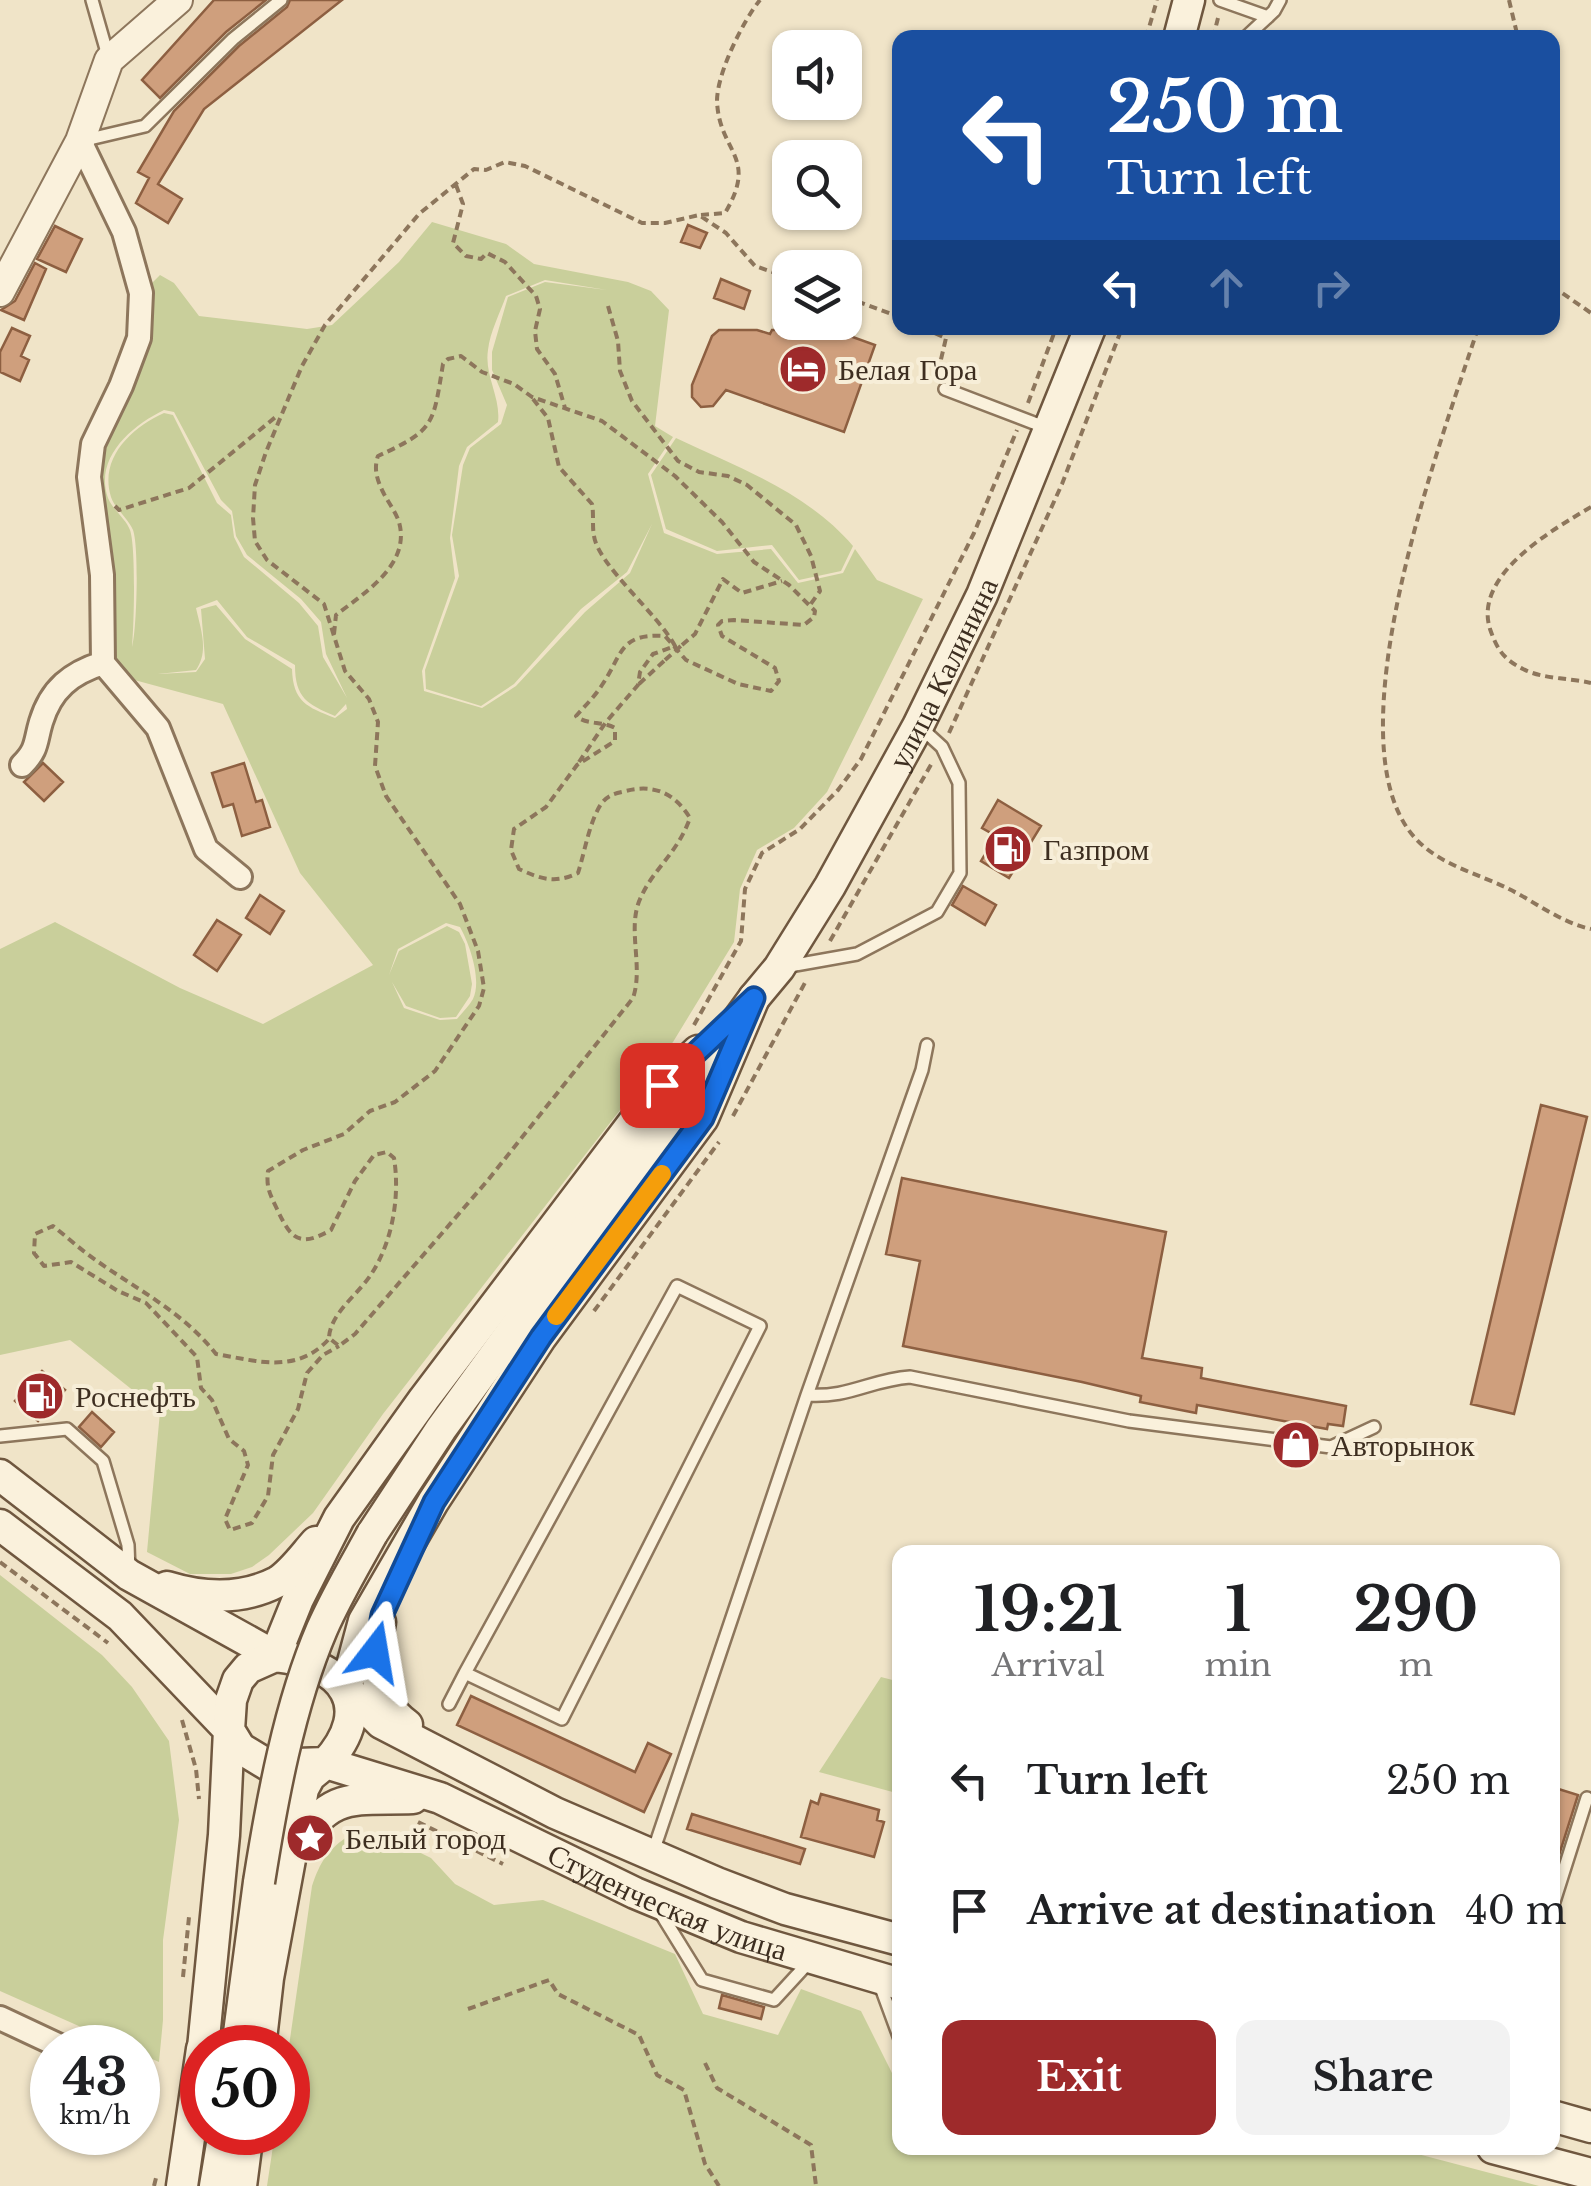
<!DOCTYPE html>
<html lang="en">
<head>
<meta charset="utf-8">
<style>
	body { margin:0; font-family:"Libre Baskerville",serif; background:#f2f2f2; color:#202124; height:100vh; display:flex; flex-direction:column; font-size:38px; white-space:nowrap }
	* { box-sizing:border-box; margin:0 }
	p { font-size:32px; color:#757577 }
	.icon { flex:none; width:55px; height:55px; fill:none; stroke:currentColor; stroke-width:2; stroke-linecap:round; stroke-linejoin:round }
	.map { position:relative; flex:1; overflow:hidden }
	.sheet { position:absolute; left:892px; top:1545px; width:668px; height:610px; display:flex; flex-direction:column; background:#fff; border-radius:20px; box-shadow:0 2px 8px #0004 }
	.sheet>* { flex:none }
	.hud { position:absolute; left:892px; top:30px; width:668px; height:305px; border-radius:20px; box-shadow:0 2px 8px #0004; background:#1a4fa0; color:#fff; overflow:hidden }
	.fabs { position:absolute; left:772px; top:30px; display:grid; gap:20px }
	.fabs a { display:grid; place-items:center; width:90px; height:90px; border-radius:20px; background:#fff; box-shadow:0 2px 8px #0004; font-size:50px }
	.speed { position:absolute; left:30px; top:2025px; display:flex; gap:20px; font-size:50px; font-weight:700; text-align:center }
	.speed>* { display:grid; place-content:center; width:130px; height:130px; border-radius:50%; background:#fff; box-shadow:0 2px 8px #0004; line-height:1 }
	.speed small { font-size:25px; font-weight:400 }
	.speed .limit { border:15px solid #d22; background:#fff; color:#111 }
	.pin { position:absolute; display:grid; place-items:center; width:85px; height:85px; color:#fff; margin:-42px; border-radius:20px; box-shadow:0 5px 15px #0006 }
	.me { position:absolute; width:110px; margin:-55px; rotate:14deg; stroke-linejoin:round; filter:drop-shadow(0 0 8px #0008) }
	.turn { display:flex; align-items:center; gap:35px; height:210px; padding:0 50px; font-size:45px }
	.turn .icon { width:130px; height:130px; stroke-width:2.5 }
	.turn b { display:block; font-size:70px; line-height:85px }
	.lanes { display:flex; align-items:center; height:95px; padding:0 50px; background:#0003; justify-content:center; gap:50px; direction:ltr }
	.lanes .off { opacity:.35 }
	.eta { display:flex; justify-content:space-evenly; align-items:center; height:170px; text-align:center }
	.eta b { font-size:60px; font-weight:800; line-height:70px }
	.primary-button { display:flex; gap:20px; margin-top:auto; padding:20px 50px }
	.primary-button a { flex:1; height:115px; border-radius:20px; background:#9e2a2b; color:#fff; font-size:40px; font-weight:800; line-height:115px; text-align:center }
	.primary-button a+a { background:#f2f2f2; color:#202124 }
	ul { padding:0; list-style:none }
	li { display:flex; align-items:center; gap:30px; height:130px; padding:0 50px }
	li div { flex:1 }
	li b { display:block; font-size:38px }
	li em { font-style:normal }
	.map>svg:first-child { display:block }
</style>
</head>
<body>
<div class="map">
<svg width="1591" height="2186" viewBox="0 0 1591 2186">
	<rect width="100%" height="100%" fill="#f0e4c8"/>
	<!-- green -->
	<path fill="#c9cf9b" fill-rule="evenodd" d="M432 222 506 244 534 264 628 282 651 291 669 310 655 426 673 437 648 474 664 533 717 554 771 549 798 583 843 573 855 549 877 580 923 599 827 792 794 828 757 850 740 889 734 942 673 1042 383 1414 313 1513 269 1555 252 1567 231 1574H190L147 1552 160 1412 70 1340 0 1355V949L55 922 180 988 263 1024 373 965 300 873 223 704 127 678 107 659 91 476 146 289 160 275 174 283 199 316 307 329 332 325 399 262ZM545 280 607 290 545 282 508 297 492 352V370L507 405 501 424 470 448 463 465 452 535 459 576 425 670 426 689 481 706 514 684 581 609 627 572 652 524 630 573 585 612 516 686 482 708 424 691 422 671 455 578 450 538 459 466 467 447 498 422C501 397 484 375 488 350 490 332 500 313 506 296ZM164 410 174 412 221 500 232 511 236 536 247 555 301 599 321 622 326 654 347 698 323 657 318 626 299 603 244 557 234 537 231 515 217 503 173 415 164 413C131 428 99 458 111 497 115 509 128 518 133 530 139 546 137 629 132 647 134 626 136 547 130 530 126 519 113 510 108 498 94 458 131 426 164 410ZM217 600 247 637 295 665C295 698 307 704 335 716L346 704 347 709 335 718C307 707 293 702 292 669L245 639 216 605 201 609 205 659 196 672 158 674 196 670C209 651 201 630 196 608ZM446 923 460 927C470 945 482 980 473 999 469 1006 462 1013 457 1019L440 1020 404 1008 392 982 406 1006 440 1018 456 1017 470 996 472 984 465 944 459 932 447 926 399 951 389 975 398 949Z
		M676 438C739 468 807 492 853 546L841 571 799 580 772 545 717 551 666 529 651 475Z
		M0 1575 102 1655 132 1687 169 1741 179 1820 163 1940V2020L159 2062 138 2053V2048L126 2047 0 1991Z
		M881 1677 900 1682V1794L819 1772Z
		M350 1835H384L431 1858 455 1884 494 1905 543 1900 675 1954 703 2014 778 2035 801 1989 861 2011 895 2079 900 2081V2148H1395L1539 2186H267L275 2133 288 2132V2053L312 1886C320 1862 328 1849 350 1835Z"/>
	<!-- building -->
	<path fill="#cf9f7d" stroke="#8d5f41" stroke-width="2.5" d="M214 0H266L226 32 160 98 142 80Z
		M290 0H342L204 109 158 184 182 199 168 223 136 203 149 178 138 172 174 111 239 46 287 7Z
		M688 225 707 233 700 248 681 242Z
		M55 226 82 239 66 272 37 259Z
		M35 263 46 269 24 320 1 310 15 301Z
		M721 279 750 291 744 309 714 298Z
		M822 326 875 345 844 432 726 390 713 406 701 407 692 397V385L712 336 719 330H757L770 334 772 330H822Z
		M12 328 30 336 21 356 29 360 20 381 0 372V352Z
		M43 763 63 782 44 801 24 782Z
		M244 763 256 802 262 800 270 827 242 836 233 804 223 807 212 773Z
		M998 800 1041 826 1009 878 981 861 996 836 982 828Z
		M963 886 996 905 985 925 952 905Z
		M260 895 284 911 270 934 246 918Z
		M217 920 241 935 217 971 194 955Z
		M1541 1105 1587 1117 1514 1414 1471 1404Z
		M902 1178 1166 1232 1142 1358 1202 1368 1201 1378 1346 1406 1343 1426 1328 1424 1327 1429 1197 1405 1196 1413 1140 1402 1141 1396 1082 1382 903 1346 920 1261 886 1254Z
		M42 1371 65 1390 38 1421 15 1401Z
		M92 1412 114 1432 101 1447 79 1427Z
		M471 1696 635 1772 648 1743 671 1754 644 1812 457 1725Z
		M1552 1787 1578 1795 1554 1871H1552Z
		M821 1794 879 1810 877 1820 884 1822 874 1857 801 1837 811 1801 818 1804Z
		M692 1814 805 1849 800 1864 687 1829Z
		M722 1995 764 2007 761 2019 719 2008Z"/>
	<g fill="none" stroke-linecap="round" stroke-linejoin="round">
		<!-- service casing -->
		<g stroke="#8d765c" stroke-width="16">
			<path id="service" d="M92 0 108 56
				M1220 0 1268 17
				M1245 38 1274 11 1280 0
				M81 141 145 126 233 39 281 0
				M945 389 1047 428
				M784 967 857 954 937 912 960 873 959 783 942 747 919 726
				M807 1395C849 1398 870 1380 910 1377L1129 1421 1331 1447 1374 1427
				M0 1436 67 1429 103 1461 128 1545 129 1571
				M449 1704 465 1673 677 1286 760 1326 562 1719 465 1673
				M653 1852 807 1395 922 1070 927 1045
				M1552 1908 1587 1798
				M660 1912 702 1980 774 2000 809 1962
				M879 1982 900 2039"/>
		</g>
		<!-- minor casing -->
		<g stroke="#8d765c" stroke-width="28">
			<path id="minor" d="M80 141 124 232 141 293 139 338 121 386 93 444 89 477 102 575 103 663
				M22 765C38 749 35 742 41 722 51 689 71 673 103 663L158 728 206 849 240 877
				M0 2018 64 2048"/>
		</g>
		<!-- tertiary casing -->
		<g stroke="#8d765c" stroke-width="32">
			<path id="tertiary" d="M0 292 80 141 109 60 178 0"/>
		</g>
		<!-- secondary casing -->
		<g stroke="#6f573f" stroke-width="35">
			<g id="secondary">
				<path d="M1179 38 1189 0"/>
				<path d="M754 998 703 1118 541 1337 433 1502 364 1621 346 1688 381 1723 555 1813 717 1883 785 1909 900 1940"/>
				<path d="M0 1475 129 1575 275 1656 298 1599 339 1518 424 1399 662 1085 698 1051"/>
				<path d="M0 1525 120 1616 229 1730 224 1835 203 2048"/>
				<path id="s1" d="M372 1534 441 1429 754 998 779 968 830 886 918 726 982 595 1090 328"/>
				<path d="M167 1587C203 1598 242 1600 277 1582 291 1574 305 1554 316 1542"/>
				<path d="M380 1622C373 1661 372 1700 407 1725"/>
				<path d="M275 1656C343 1663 377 1706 326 1763L268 1765 240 1748 229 1730 231 1700 238 1680 248 1668Z"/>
				<path d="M294 1847C333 1791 350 1800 413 1798"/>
				<path d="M237 2048 259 1882"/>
				<path id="s2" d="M260 2048 268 1978 303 1789 310 1776 326 1763 440 1798 635 1893 741 1937 900 1984"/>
				<path d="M1552 2116 1591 2127"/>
				<path d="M1493 2148 1591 2174"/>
				<path d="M182 2186 202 2049"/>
				<path d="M215 2186 224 2132"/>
				<path d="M241 2186 248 2132"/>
			</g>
		</g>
		<!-- path -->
		<path stroke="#8d765c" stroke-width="4" stroke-dasharray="8 5" stroke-linecap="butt" d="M1509 0 1518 38
			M1146 38 1157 0
			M1213 38 1218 18
			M456 185 463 204 453 243 466 256 481 259 487 253 505 262 536 296 540 309 535 331 537 349 555 374 565 408
			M701 215 725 213C759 156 719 153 717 101 717 73 743 21 760 0
			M1552 286 1591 313
			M845 297 900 317
			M608 306 618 341 620 371 632 401 678 461 699 472 728 476 747 485 796 525 811 556 820 591 810 605
			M923 328 946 338 939 368
			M1478 328C1442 439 1327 744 1416 839 1440 865 1479 874 1509 889 1535 902 1562 923 1591 929
			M533 399 548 418 559 467 592 504C594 514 592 526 594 536 598 565 658 614 675 646L653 654 640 672 638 685 606 722 579 762
			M1028 403 1056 328
			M115 506 119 510 189 488 278 415
			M1591 507C1552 530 1473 575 1490 629 1497 649 1503 659 1523 669 1542 679 1570 678 1591 683
			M334 634 336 615C364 593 411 565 399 522 396 513 389 503 384 494 378 482 373 470 378 456 435 430 433 425 443 364L448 359 461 356 482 372 514 384 532 397 602 421 675 476 722 522 754 562 789 585 815 611 814 617 804 625 734 620 722 621 718 625 722 636 775 668 779 681 771 691 738 684 686 660 665 636C619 633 623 654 602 685 595 696 585 706 576 716 586 725 603 721 615 728V741L577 765 546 807 514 829 511 850 519 869C541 879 555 884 578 873 585 851 589 823 601 804 607 796 613 794 622 792 652 783 674 792 690 818 677 854 654 868 641 897 626 927 644 966 633 998L488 1180 355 1334 339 1346 329 1338C330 1313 359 1294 372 1273 393 1240 400 1195 394 1158L387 1152 374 1155 355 1181 331 1230C299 1248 291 1239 277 1209 270 1194 266 1188 268 1171L303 1150 344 1134 370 1111 395 1102 435 1071 479 1006 484 988 478 951 460 904 386 796 375 766 378 722 369 699 345 671 324 604 267 560 255 541 253 518 255 485 266 452 302 366 325 325 419 214 474 169 486 170 505 162 525 166 642 223H665L699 215 726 233 755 266 790 278
			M682 645 695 634 723 579 742 593 782 581
			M639 684 665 660
			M949 733 1062 484 1122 328
			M830 941 932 763
			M694 1025 741 941 745 889 762 853 800 829 838 790 861 759 974 533 1017 430
			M733 1116 807 979
			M594 1311 719 1142
			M328 1340C296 1374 257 1361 216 1354 184 1313 138 1290 97 1261 81 1250 67 1237 53 1226L35 1234 34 1253 44 1266 71 1262 118 1291 146 1303 197 1357 201 1388 212 1400 229 1439 244 1451 248 1465 225 1519 230 1530 252 1523 268 1496 273 1455 298 1409 307 1373 323 1355 339 1346
			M0 1562 108 1643
			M182 1720 196 1769 199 1799
			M418 1822 503 1864
			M183 1977 189 1917
			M468 2009 549 1980 558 1994 639 2035 657 2075 684 2090 705 2164 719 2186
			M705 2063 717 2088 811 2145 816 2186
			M154 2186 157 2174"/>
		<!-- service -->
		<use href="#service" stroke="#faf1dc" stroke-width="11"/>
		<!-- minor -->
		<use href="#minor" stroke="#faf1dc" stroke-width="22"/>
		<!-- tertiary -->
		<use href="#tertiary" stroke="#faf1dc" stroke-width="28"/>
		<!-- secondary -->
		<use href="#secondary" stroke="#faf1dc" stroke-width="30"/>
		<!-- secondary-bridge casing -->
		<g stroke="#6f573f" stroke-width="35" stroke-linecap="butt">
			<path id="secondary-bridge" d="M259 1882C272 1800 289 1706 322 1629 336 1597 355 1565 372 1534"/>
		</g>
		<!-- path-bridge -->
		<path stroke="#8d765c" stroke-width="4" stroke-dasharray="8 5" stroke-linecap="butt" d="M665 660 682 645"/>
		<!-- secondary-bridge -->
		<use href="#secondary-bridge" stroke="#faf1dc" stroke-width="30"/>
	</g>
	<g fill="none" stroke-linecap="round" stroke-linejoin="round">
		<!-- route casing -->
		<g stroke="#114b97" stroke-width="25">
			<path id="route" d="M375 1652 382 1615 434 1502 541 1337 703 1118 754 998 662 1085"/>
		</g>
		<!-- route -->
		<use href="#route" stroke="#1a73e8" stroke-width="18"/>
		<!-- slow -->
		<path stroke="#f59e0b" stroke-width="18" d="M556 1316 662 1174"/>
	</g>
	<!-- icons -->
	<defs>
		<g id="hotel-disc" transform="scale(2.5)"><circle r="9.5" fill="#9e2a2b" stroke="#f7eed8"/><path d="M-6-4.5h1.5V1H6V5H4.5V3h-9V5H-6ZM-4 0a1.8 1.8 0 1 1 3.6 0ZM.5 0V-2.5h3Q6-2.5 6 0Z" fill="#fff"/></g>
		<g id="fuel-disc" transform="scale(2.5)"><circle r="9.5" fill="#9e2a2b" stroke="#f7eed8"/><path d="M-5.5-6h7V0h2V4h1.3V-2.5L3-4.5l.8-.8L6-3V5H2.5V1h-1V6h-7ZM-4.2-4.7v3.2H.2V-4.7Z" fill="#fff"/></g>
		<g id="shop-disc" transform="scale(2.5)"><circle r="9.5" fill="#9e2a2b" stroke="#f7eed8"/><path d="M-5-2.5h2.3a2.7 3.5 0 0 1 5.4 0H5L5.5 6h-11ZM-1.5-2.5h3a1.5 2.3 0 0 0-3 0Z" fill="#fff"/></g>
		<g id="sight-disc" transform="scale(2.5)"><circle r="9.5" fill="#9e2a2b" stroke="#f7eed8"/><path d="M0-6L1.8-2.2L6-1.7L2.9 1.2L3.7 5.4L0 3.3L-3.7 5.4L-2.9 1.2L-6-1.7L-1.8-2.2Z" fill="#fff"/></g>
	</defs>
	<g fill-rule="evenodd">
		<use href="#hotel-disc" x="803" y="369"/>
		<use href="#fuel-disc" x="1008" y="849"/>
		<use href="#fuel-disc" x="40" y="1396"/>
		<use href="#shop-disc" x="1296" y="1445"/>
		<use href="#sight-disc" x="310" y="1838"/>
	</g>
	<g text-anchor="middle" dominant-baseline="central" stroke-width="8" stroke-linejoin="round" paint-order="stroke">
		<!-- poi labels -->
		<g font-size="30" fill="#3d2e20" stroke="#f7eed8" text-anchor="start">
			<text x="838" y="369">Белая Гора</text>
			<text x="1043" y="849">Газпром</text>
			<text x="75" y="1396">Роснефть</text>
			<text x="1331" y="1445">Авторынок</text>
			<text x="345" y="1838">Белый город</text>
		</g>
		<!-- street labels -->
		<g font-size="30" fill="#3d2e20" stroke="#f7eed8">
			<text stroke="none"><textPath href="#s1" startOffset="1035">улица Калинина</textPath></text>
			<text stroke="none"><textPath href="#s2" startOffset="668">Студенческая улица</textPath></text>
		</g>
	</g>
</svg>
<div class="fabs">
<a><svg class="icon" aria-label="sound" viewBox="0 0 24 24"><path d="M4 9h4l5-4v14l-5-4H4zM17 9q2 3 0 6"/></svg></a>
<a><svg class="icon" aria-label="search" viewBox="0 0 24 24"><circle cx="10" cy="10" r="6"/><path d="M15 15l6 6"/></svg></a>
<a><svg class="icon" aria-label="layers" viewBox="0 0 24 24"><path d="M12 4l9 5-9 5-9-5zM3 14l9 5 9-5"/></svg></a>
</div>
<div class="speed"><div>43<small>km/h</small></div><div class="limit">50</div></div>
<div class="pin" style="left:662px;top:1085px;background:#d93025"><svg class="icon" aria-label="arrive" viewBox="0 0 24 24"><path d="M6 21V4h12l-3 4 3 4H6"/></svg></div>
<svg class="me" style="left:375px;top:1652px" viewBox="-20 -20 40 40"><path d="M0-17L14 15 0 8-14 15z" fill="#1a73e8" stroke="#fff" stroke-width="4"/></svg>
<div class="hud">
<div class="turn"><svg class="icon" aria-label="left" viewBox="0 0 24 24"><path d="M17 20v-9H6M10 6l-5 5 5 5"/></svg><div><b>250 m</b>Turn left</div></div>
<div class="lanes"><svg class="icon" aria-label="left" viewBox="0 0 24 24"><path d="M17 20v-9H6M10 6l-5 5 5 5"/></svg><svg class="icon off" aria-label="ahead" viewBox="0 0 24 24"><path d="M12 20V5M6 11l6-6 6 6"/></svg><svg class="icon off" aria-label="right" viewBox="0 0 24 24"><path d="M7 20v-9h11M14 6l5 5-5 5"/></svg></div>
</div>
<section class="sheet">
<div class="eta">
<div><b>19:21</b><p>Arrival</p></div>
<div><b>1</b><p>min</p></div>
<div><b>290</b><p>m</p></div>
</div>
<ul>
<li><svg class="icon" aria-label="left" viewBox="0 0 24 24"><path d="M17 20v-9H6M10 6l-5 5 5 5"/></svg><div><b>Turn left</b></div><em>250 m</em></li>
<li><svg class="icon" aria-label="arrive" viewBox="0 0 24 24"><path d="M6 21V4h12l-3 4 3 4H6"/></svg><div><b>Arrive at destination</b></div><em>40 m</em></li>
</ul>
<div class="primary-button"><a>Exit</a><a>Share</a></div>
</section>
</div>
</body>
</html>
